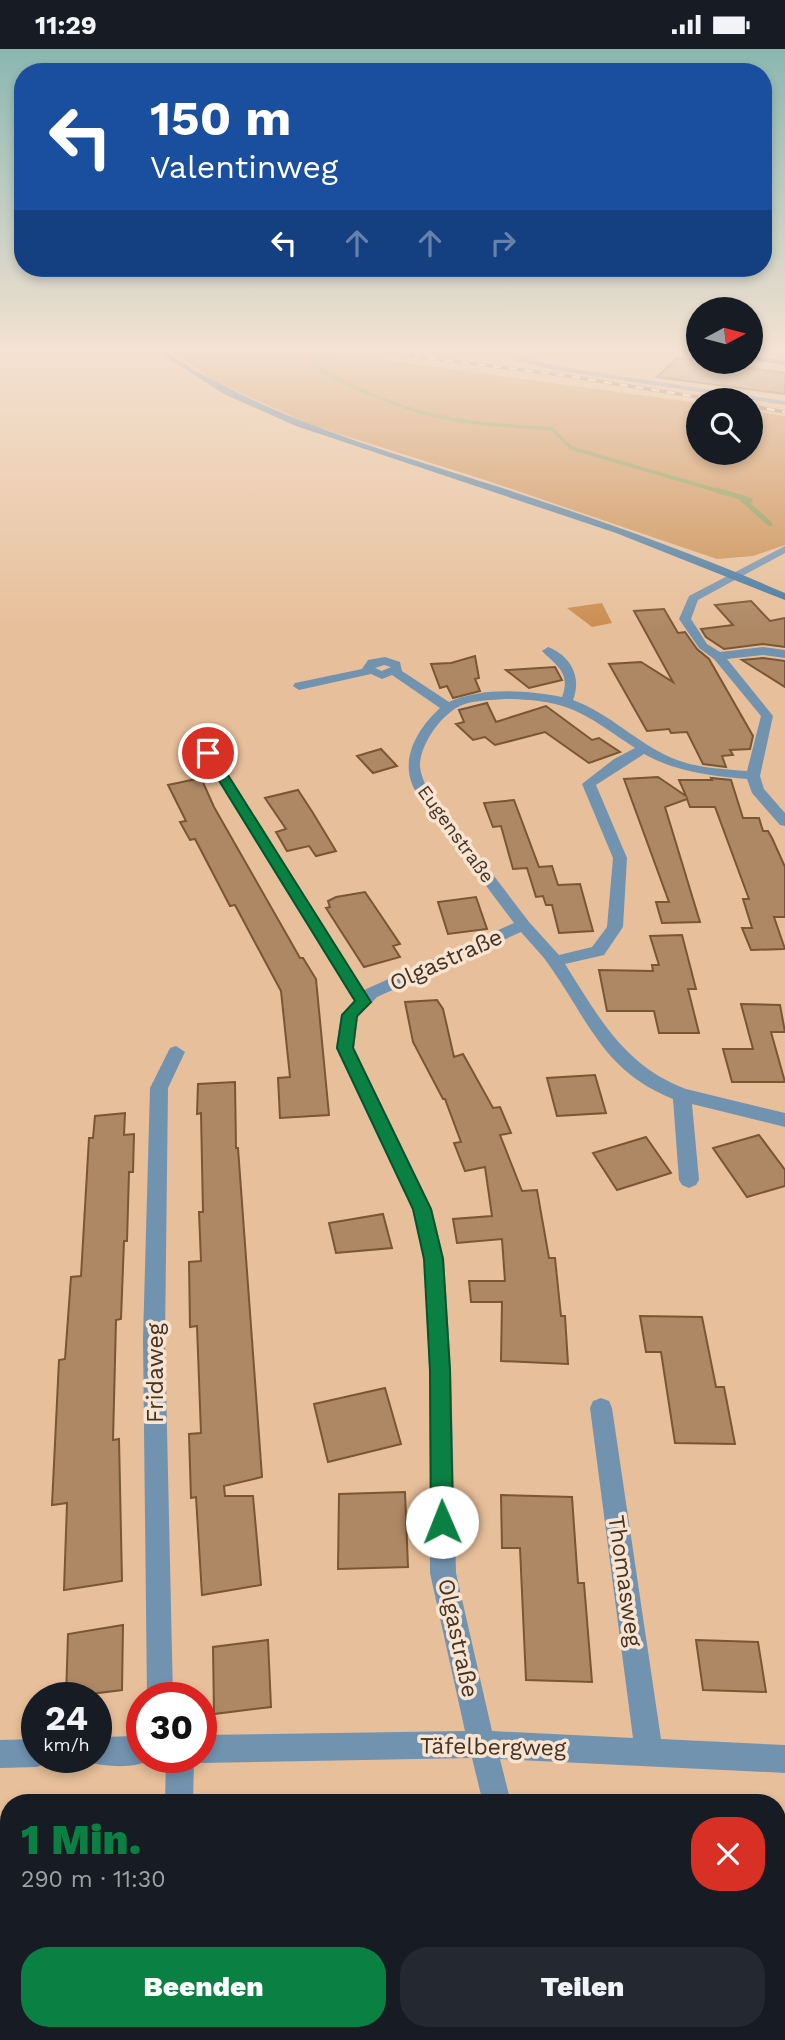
<!DOCTYPE html>
<html lang="de">
<head>
<meta charset="utf-8">
<style>
	body { margin:0; font-family:"Work Sans",sans-serif; background:#242831; color:#f1f3f6; height:100vh; display:flex; flex-direction:column; font-size:26px; white-space:nowrap }
	* { box-sizing:border-box; margin:0 }
	p { font-size:23px; color:#9ea1a6 }
	.icon { flex:none; width:38px; height:38px; fill:none; stroke:currentColor; stroke-width:2; stroke-linecap:round; stroke-linejoin:round }
	.map { position:relative; flex:1; overflow:hidden }
	.drawer { position:absolute; left:0px; top:1745px; width:786px; height:247px; display:flex; flex-direction:column; background:#171b24; border-radius:28px 28px 0 0; box-shadow:0 4px 10px #0003 }
	.drawer>* { flex:none }
	.hud { position:absolute; left:14px; top:14px; width:758px; height:214px; border-radius:28px; box-shadow:0 4px 10px #0003; background:#1a4fa0; color:#fff; overflow:hidden }
	.needle { width:46px; rotate:83deg }
	.tools { position:absolute; left:686px; top:248px; display:grid; gap:14px }
	.tools a { display:grid; place-items:center; width:77px; height:77px; border-radius:50%; background:#171b24; box-shadow:0 4px 10px #0003; font-size:35px }
	.speed { position:absolute; left:21px; top:1633px; display:flex; gap:14px; font-size:35px; font-weight:700; text-align:center }
	.speed>* { display:grid; place-content:center; width:91px; height:91px; border-radius:50%; background:#171b24; box-shadow:0 4px 10px #0003; line-height:1 }
	.speed small { font-size:18px; font-weight:400 }
	.speed .limit { border:10px solid #d22; background:#fff; color:#111 }
	.pin { position:absolute; display:grid; place-items:center; width:60px; height:60px; color:#fff; margin:-30px; border:4px solid #fff; border-radius:50%; box-shadow:0 2px 7px #0007 }
	.me { position:absolute; width:77px; margin:-38px; rotate:359deg; stroke-linejoin:round; filter:drop-shadow(0 0 5px #0008) }
	.turn { display:flex; align-items:center; gap:24px; height:147px; padding:0 21px; font-size:32px }
	.turn .icon { width:91px; height:91px; stroke-width:2.5 }
	.turn b { display:block; font-size:49px; line-height:60px }
	.lanes { display:flex; align-items:center; height:66px; padding:0 21px; background:#0003; justify-content:center; gap:35px; direction:ltr }
	.lanes .off { opacity:.35 }
	.round { display:grid; place-items:center; flex:none; width:74px; height:74px; border-radius:28px; background:#242831 }
	.overview { display:flex; align-items:center; justify-content:space-between; height:119px; padding:0 21px }
	h1 { font-size:42px; font-weight:800; line-height:52px; color:#0b8043 }
	.primary-button { display:flex; gap:14px; margin-top:auto; padding:14px 21px }
	.primary-button a { flex:1; height:80px; border-radius:28px; background:#0b8043; color:#fff; font-size:28px; font-weight:800; line-height:80px; text-align:center }
	.primary-button a+a { background:#242831; color:#f1f3f6 }
	.status { display:flex; justify-content:space-between; align-items:center; height:49px; padding:0 35px; background:#171b24; direction:ltr }
	.status svg { height:19px; fill:currentColor }
	.map>svg:first-child { display:block }
</style>
</head>
<body>
<div class="status"><b>11:29</b><svg viewBox="0 0 49 12"><path d="M0 12V9h3v3zM5 12V6h3v6zM10 12V3h3v9zM15 12V0h3v12zM26 1h20v11H26zM47 4h2v5h-2z"/></svg></div>
<div class="map">
<svg width="785" height="1991" viewBox="0 0 785 1991">
	<rect width="100%" height="100%" fill="#e7bf9a"/>
	<!-- green -->
	<path fill="#cb8e52" d="M170 301H312L698 354V404H751V362L785 367V496L753 507 717 510 485 431 314 377 216 333Z
		M602 554 612 574 592 578 567 559Z"/>
	<g fill="none" stroke-linecap="round" stroke-linejoin="round">
		<!-- stream-far1 -->
		<path stroke="#83934d" stroke-width="3.5" d="M322 301 317 308 318 320C350 337 393 356 428 365 468 375 511 377 552 380L571 399 722 443"/>
		<!-- stream -->
		<path stroke="#83934d" stroke-width="5" d="M716 441 750 451
			M742 450 770 475"/>
	</g>
	<!-- building -->
	<path fill="#ae8865" stroke="#795634" stroke-width="2" d="M677 309 785 324V345L657 328Z
		M751 552 770 572 785 569V598L763 595 724 600 706 588 701 580 733 576 715 556Z
		M664 560 678 584 685 583 697 600 709 610 753 687 750 700 730 701 733 706 722 707 726 718 703 715 687 683 671 684 669 680 647 682 609 615 641 613 673 633 634 562Z
		M475 607 479 629 475 630 480 642 453 649 447 637 440 639 431 615 451 614Z
		M763 609 785 612V638L742 611Z
		M555 618 562 631 529 639 506 621Z
		M487 654 496 673 546 657 592 691 599 689 620 703 589 714 545 683 495 696 485 688 473 691 456 675 464 673 459 661Z
		M381 700 397 717 373 724 357 707Z
		M658 728 686 747 679 731H712L711 729 731 731 743 769H759L763 782H768L772 789 785 818V868H774L785 900 751 901 742 879H752L743 850H749L715 758H690L687 750 665 758 700 873 662 874 656 853H669L624 730Z
		M201 729 214 758 300 909H303L316 930 329 1066 280 1069 278 1029 290 1028 281 942 235 856 230 857 195 790 190 791 180 773 186 772 168 736Z
		M298 741 313 764 336 802 316 807 309 797 287 802 276 783 286 780 265 749Z
		M514 751 539 818 552 817 558 836 580 835 593 882 559 884 552 856H546L543 847 536 848 527 819 513 820 501 777 493 778 484 754Z
		M365 843 400 895 393 897 400 908 364 918 326 859 330 858 328 852 336 848Z
		M476 848 487 880 448 885 438 853Z
		M682 886 696 940H688L699 984H659L654 962H607L599 921 653 922 652 916H659L650 887Z
		M437 951 443 960 454 1008 463 1005 493 1059 500 1058 511 1084 500 1086 522 1142 537 1141 549 1209H555L561 1267H565L568 1315 501 1312 502 1253H471L469 1232H505L502 1190 457 1194 453 1170 492 1167 485 1118 465 1122 454 1094 461 1093 445 1050H443L413 993 405 953Z
		M741 955 780 956 785 983H771L785 1033H732L723 1000H753Z
		M595 1026 606 1064 557 1067 547 1029Z
		M235 1033 236 1099H238L262 1428 224 1437 225 1447H253L261 1536 202 1546 196 1448 191 1449 189 1385 201 1384 197 1277 190 1278 189 1213 201 1212 199 1163H203L201 1064 197 1065 198 1035Z
		M125 1064 124 1086 134 1085 133 1123H129L127 1192H124L121 1270 116 1271 113 1391 119 1390 122 1532 64 1541 67 1454 52 1456 59 1311 65 1310 71 1228 81 1227 89 1089H93L95 1067Z
		M759 1086 785 1121V1137L747 1148 713 1099Z
		M646 1088 671 1124 617 1141 593 1104Z
		M383 1165 392 1199 336 1204 329 1174Z
		M640 1267 702 1268 716 1338H724L735 1395 675 1394 661 1303H646Z
		M385 1339 401 1395 328 1413 314 1355Z
		M405 1443 408 1518 338 1520 339 1445Z
		M501 1446 572 1448 578 1534H584L592 1633 526 1631 520 1499H502Z
		M123 1576 122 1641 66 1648 68 1585Z
		M268 1591 271 1658 214 1665 213 1598Z
		M696 1591 758 1593 766 1643 703 1641Z"/>
	<g fill="none" stroke-linecap="round" stroke-linejoin="round">
		<!-- street -->
		<path fill="#7293b0" fill-rule="evenodd" d="M520 308 560 318 785 352V356L560 322 517 312Z
			M785 497V504L698 551 691 570 707 595 720 603 763 598 785 601V609L763 606 727 610 773 667 760 727 764 740 785 764V777L780 776 752 744 747 730C712 727 676 723 644 705L596 736 627 809 623 878 604 906 565 915C598 967 624 1017 686 1040L785 1064V1078L692 1055 699 1131 696 1136 689 1139 682 1136 679 1131 673 1050C603 1022 589 972 549 916 541 904 530 894 521 883L377 948 358 968 354 999 432 1160 444 1210 451 1321 456 1524 492 1682 633 1689 590 1359 593 1352 601 1349 609 1352 612 1359 661 1690 785 1696V1724L500 1710 511 1754H483L472 1709 201 1714 194 1711 193 1754H165L166 1708H201V1686L465 1682 430 1524 429 1321 424 1210 412 1160 336 999 341 966 354 952 201 704 208 700 215 704 364 941 514 874 416 743C398 713 416 681 440 659L392 626 382 630 371 625 299 641 293 637 295 634 362 620 368 611 385 608 400 613 402 622 449 653C482 638 526 641 562 648 571 624 557 617 542 602L548 598C571 607 582 628 573 651 609 664 637 694 672 709 695 719 722 720 747 722L761 667 714 610 699 599 679 570 689 547ZM384 616 391 618 382 622 375 619ZM507 650C571 651 584 665 635 699L614 710 582 735 613 809 607 878 592 898 559 906 529 873 427 739C424 733 421 726 420 718 419 696 442 664 462 656 476 651 492 651 507 650Z
			M176 997 185 1003 168 1039 165 1290 173 1648H147L143 1290 150 1039 170 999Z
			M142 1687V1708H153C141 1721 102 1718 86 1712L85 1708H96V1688Z
			M37 1690V1708H49L47 1714 37 1718 0 1719V1691Z
			M156 1983H188V1991H156Z
			M536 1983H568L571 1991H539Z"/>
		<!-- secondary -->
		<path fill="#4579a2" fill-rule="evenodd" d="M155 301H163C265 369 381 400 496 437 594 469 691 503 785 544V551L616 484 296 377 224 345Z"/>
		<!-- primary -->
		<path fill="#1b6598" fill-rule="evenodd" d="M672 301H698V305Z
			M751 307 785 312V316L751 311Z"/>
		<!-- rail casing -->
		<g stroke="#896f57" stroke-width="3.5">
			<path id="rail" d="M366 301 561 326 723 352
				M751 357 785 363"/>
		</g>
		<!-- rail -->
		<use href="#rail" stroke="#f9e4d1" stroke-width="2.5" stroke-dasharray="8" stroke-linecap="butt"/>
	</g>
	<!-- sky -->
	<linearGradient id="sky" x2="0" y2="1"><stop stop-color="#8ab7b1"/><stop offset="0.52" stop-color="#f4e2d2"/><stop offset="1" stop-color="#f4e2d2" stop-opacity="0"/></linearGradient>
	<rect width="785" height="579" fill="url(#sky)"/>
	<!-- route -->
	<path fill="#0b8043" stroke="#07532c" stroke-width="2" d="M208 700 214 704 371 953 357 967 353 999 431 1160 443 1210 450 1321 453 1473 450 1481 442 1484 434 1481 431 1473 430 1321 424 1210 413 1160 337 999 342 966 355 952 202 704Z"/>
	<g text-anchor="middle" dominant-baseline="central" stroke-width="7" stroke-linejoin="round" paint-order="stroke">
		<!-- street labels -->
		<g font-size="19" fill="#443425" stroke="#f9e4d1">
			<text transform="translate(456 785) rotate(54)">Eugenstraße</text>
		</g>
		<!-- near-street labels -->
		<g font-size="23" fill="#443425" stroke="#f9e4d1">
			<text transform="translate(446 911) rotate(-24)">Olgastraße</text>
			<text transform="translate(155 1324) rotate(-90)">Fridaweg</text>
			<text transform="translate(625 1532) rotate(82)">Thomasweg</text>
			<text transform="translate(458 1589) rotate(78)">Olgastraße</text>
			<text transform="translate(493 1698) rotate(1)">Täfelbergweg</text>
		</g>
	</g>
</svg>
<div class="tools">
<a><svg class="needle" viewBox="-14 -14 28 28"><path d="M0-13l5 13h-10z" fill="#e53935"/><path d="M0 13l5-13h-10z" fill="#9ea1a6"/></svg></a>
<a><svg class="icon" aria-label="search" viewBox="0 0 24 24"><circle cx="10" cy="10" r="6"/><path d="M15 15l6 6"/></svg></a>
</div>
<div class="speed"><div>24<small>km/h</small></div><div class="limit">30</div></div>
<div class="pin" style="left:208px;top:704px;background:#d93025"><svg class="icon" aria-label="arrive" viewBox="0 0 24 24"><path d="M6 21V4h12l-3 4 3 4H6"/></svg></div>
<svg class="me" style="left:442px;top:1473px" viewBox="-20 -20 40 40"><circle r="19" fill="#fff"/><path d="M0-13L10 11 0 6-10 11z" fill="#0b8043"/></svg>
<div class="hud">
<div class="turn"><svg class="icon" aria-label="left" viewBox="0 0 24 24"><path d="M17 20v-9H6M10 6l-5 5 5 5"/></svg><div><b>150 m</b>Valentinweg</div></div>
<div class="lanes"><svg class="icon" aria-label="left" viewBox="0 0 24 24"><path d="M17 20v-9H6M10 6l-5 5 5 5"/></svg><svg class="icon off" aria-label="ahead" viewBox="0 0 24 24"><path d="M12 20V5M6 11l6-6 6 6"/></svg><svg class="icon off" aria-label="ahead" viewBox="0 0 24 24"><path d="M12 20V5M6 11l6-6 6 6"/></svg><svg class="icon off" aria-label="right" viewBox="0 0 24 24"><path d="M7 20v-9h11M14 6l5 5-5 5"/></svg></div>
</div>
<section class="drawer">
<div class="overview"><div><h1>1 Min.</h1><p>290 m · 11:30</p></div><a class="round" style="background:#d93025;color:#fff"><svg class="icon" aria-label="close" viewBox="0 0 24 24"><path d="M6 6l12 12M18 6L6 18"/></svg></a></div>
<div class="primary-button"><a>Beenden</a><a>Teilen</a></div>
</section>
</div>
</body>
</html>
